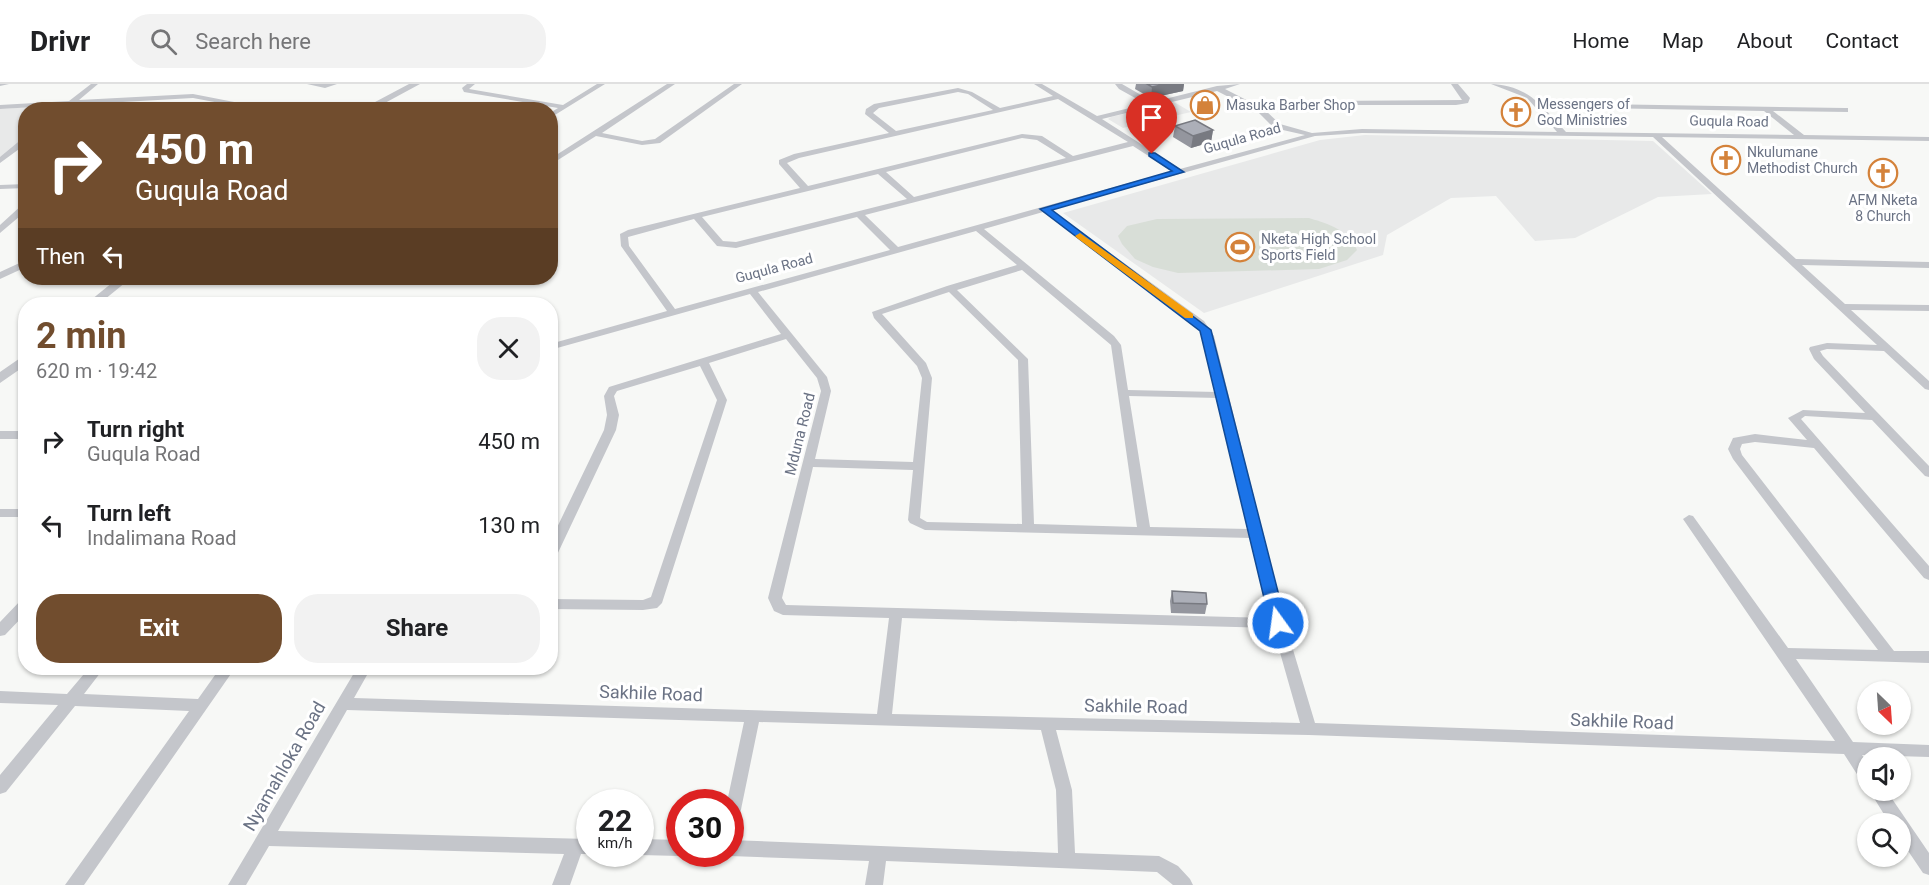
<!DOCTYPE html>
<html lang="en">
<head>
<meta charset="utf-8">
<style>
	body { margin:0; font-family:Roboto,sans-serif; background:#f2f2f2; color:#202124; height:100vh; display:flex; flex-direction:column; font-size:22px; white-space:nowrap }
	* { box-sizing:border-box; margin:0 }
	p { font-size:20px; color:#757577 }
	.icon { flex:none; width:33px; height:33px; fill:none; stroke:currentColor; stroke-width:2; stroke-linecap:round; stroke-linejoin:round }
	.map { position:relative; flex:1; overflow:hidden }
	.panel { position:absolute; left:18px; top:213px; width:540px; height:378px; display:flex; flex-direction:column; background:#fff; border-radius:24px; box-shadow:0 2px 4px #0004 }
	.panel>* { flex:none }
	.hud { position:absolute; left:18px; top:18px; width:540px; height:183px; border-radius:24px; box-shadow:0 2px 4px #0004; background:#714d2e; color:#fff; overflow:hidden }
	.needle { width:39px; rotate:155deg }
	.buttons { position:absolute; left:1857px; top:597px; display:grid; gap:12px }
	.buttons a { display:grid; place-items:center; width:54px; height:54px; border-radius:50%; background:#fff; box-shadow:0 2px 4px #0004; font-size:30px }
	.speed { position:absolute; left:576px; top:705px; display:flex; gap:12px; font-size:30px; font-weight:700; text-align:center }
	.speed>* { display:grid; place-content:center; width:78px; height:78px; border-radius:50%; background:#fff; box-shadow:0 2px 4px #0004; line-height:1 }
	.speed small { font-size:15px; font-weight:400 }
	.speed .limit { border:9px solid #d22; background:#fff; color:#111 }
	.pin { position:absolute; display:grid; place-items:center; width:51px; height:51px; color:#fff; margin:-62px -26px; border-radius:50% 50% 50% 0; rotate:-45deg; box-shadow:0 0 6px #0007 }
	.pin .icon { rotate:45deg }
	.me { position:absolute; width:66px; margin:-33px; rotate:346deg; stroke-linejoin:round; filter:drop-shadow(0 0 4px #0008) }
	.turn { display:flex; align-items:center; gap:21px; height:126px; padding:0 18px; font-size:27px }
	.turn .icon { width:78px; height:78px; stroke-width:2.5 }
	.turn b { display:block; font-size:42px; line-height:51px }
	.then { display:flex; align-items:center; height:57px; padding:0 18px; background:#0003; gap:12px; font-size:22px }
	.round { display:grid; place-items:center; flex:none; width:63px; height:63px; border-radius:24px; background:#f2f2f2 }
	.head { display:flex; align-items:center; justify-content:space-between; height:102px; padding:0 18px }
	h1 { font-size:36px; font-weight:700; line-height:45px; color:#714d2e }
	.button { display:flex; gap:12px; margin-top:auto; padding:12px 18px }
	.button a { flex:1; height:69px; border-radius:24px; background:#714d2e; color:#fff; font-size:24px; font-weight:700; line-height:69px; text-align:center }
	.button a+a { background:#f2f2f2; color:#202124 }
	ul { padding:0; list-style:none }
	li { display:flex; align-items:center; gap:18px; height:84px; padding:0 18px }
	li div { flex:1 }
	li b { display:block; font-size:22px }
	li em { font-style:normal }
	header { display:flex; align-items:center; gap:36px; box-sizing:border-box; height:84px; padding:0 30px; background:#fff; border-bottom:2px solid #e0e0e0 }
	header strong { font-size:28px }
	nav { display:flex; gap:33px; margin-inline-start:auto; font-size:21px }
	.search { width:420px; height:54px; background:#f2f2f2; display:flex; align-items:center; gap:15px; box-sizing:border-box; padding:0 21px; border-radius:24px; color:#757577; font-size:22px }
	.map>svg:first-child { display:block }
</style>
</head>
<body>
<header>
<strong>Drivr</strong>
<div class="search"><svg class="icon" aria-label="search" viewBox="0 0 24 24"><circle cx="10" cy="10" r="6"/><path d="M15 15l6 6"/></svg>Search here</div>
<nav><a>Home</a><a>Map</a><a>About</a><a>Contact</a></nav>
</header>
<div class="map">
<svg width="1929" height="801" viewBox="0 0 1929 801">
	<rect width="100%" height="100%" fill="#f7f8f6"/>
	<!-- built -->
	<path fill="#e8e9e9" d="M1174 18 1191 28 1123 44 1108 35 1111 33Z
		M68 21 63 25 26 26 25 55 0 75V25Z
		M1365 51 1653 57 1712 110 1658 113 1575 154 1535 157 1496 112 1451 114 1387 151 1383 171 1204 229 1063 129 1320 56Z"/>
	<!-- green -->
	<path fill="#d8ded7" d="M1309 134C1329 140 1348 146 1357 166L1347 176 1319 185 1178 189 1153 183 1135 175 1122 160 1118 152 1127 142 1157 135Z"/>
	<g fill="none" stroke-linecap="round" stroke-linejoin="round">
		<!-- minor -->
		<path fill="#c4c6cb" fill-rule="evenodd" d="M0 0H9L0 2Z
			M91 0H98L79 16 193 10 275 26H257L193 14 0 25V21L69 17Z
			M307 0H337L325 4Z
			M467 0H475L469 5 563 21 597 0H605L550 34V29L558 24 464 8 462 4Z
			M667 0H675L602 49 642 57 655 55 734 0H742L660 59 642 61 596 52 550 81V75Z
			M1034 0H1042L1097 32 1146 20 1119 5 1115 0H1122L1153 18 1217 2 1240 0 1225 5 1262 24 1326 17 1462 16 1451 0H1458L1470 14 1468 19 1456 21H1326L1267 28 1280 40 1312 49 1362 45 1557 48 1527 14 1491 0C1507 0 1527 7 1538 19L1845 24H1848V28L1773 27 1804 51 1929 53V57L1662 53 1796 175 1929 178V184L1802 181 1845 220 1929 221V227L1851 226 1929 297V306L1925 305 1884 267 1827 265 1820 267 1823 272 1929 382V393L1925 392 1872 336 1805 332 1801 335 1929 482V496L1924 494 1814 364 1755 358 1742 360 1740 365 1742 371 1894 567H1929V579L1796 575 1853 658 1929 661V673L1862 671 1868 679V700L1862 698 1844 670 1309 651 1056 646 1072 706 1075 769 1159 772 1178 782 1190 795 1193 801H1173L1157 788 886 777 883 801H865L869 777 730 772 724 770H730V756L1058 769 1056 706 1041 646 759 638 738 740 736 745 730 747V718H727L744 638 347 626 278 747 590 755V770H593H581L570 801H552L564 770 269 762 246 801H228L357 584H371L354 614 877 630 889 534 783 531 774 527 768 514 821 307 817 294 786 255 709 279 727 316 662 519 657 524 643 526 550 525V515L643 516 651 513 717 316 700 282 617 307 614 312 619 331 616 346 556 473 550 477V458L604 346 607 331 604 312 609 303 781 250 750 210 550 266V260L667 227 621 162 620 150 628 146 800 104 779 80V76L794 70 889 49 865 30 866 25 874 20 958 4 972 8 1000 24 1053 12ZM1217 7 1258 28 1274 44 1305 51 1180 85 1102 35ZM958 8 968 10 993 26 896 47 873 29 879 24ZM1058 15 1128 58 1073 72 1042 52 1022 50 808 102 787 79 799 74ZM1543 23 1764 27 1794 51 1566 48ZM1362 49 1653 53 1877 261 1827 259 1810 263 1809 265 1814 275 1865 329 1803 326 1788 334 1807 356 1755 350 1733 354 1728 365 1733 375 1878 566 1788 564 1693 432 1689 431 1683 435 1835 657 1315 639 1285 539 1214 252 1204 237 1051 126 1315 52ZM1022 54 1037 56 1066 74 914 113 886 88ZM1133 62 1172 87 898 163 865 131ZM878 90 907 115 736 158 723 157 702 133ZM1043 128 1196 241 1204 252 1217 308 1128 306 1121 261 1114 252 984 145ZM857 133 890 166 675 225 629 162 628 153 694 135 717 162 736 164ZM976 147 1017 181 947 202 872 228 874 234 917 282 922 294 913 378 815 375 831 307 827 293 758 208ZM1022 186 1111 261 1137 443 1034 440 1028 275 957 206ZM949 208 1018 276 1022 440 927 438 920 434 932 294 926 279 882 230ZM1129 312 1219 314 1249 445 1150 443ZM813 383 913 386 908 436 910 439 925 446 1251 454 1270 534 786 521 782 514ZM902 534 1273 544 1300 639 892 630Z
			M23 54H26V60L0 79V73Z
			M26 100V104L0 105V101Z
			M23 120H26V127L0 149V141Z
			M26 176V183L0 195V188Z
			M0 347H26V355H0Z
			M0 425H26V433H0Z
			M26 515V529L5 551 0 552V538L21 516Z
			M89 584H104L84 610 198 615 220 584H235L84 801H65L189 627 75 622 6 708 0 710V691L58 621 0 619V607L67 610Z
			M1869 706H1886L1929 769V791L1923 789 1900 755V740H1890Z
			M640 755 680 756V770H686L680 772 640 771 637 770H640Z"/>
		<!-- tertiary -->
		<path fill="#c4c6cb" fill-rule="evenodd" d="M409 0H420L372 26H360Z
			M118 194H131L99 220H86Z
			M26 270V281L0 299V288Z"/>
	</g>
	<!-- wall -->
	<path fill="#94969e" d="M1136 0H1184L1183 7 1151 14 1135 5Z
		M1175 42 1213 46 1211 58 1191 64 1173 53Z
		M1172 507 1207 520 1205 530 1171 529 1170 517Z"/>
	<!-- shaded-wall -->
	<path fill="#787a81" d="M1166 0H1184L1183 7 1151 14 1152 3Z
		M1213 46 1211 58 1191 64 1193 52Z"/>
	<!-- building -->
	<path fill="#acafb8" stroke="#787a81" stroke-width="1.5" d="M1147 0H1166L1152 3Z
		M1195 36 1213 46 1193 52 1175 42Z
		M1172 507 1206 509 1207 520 1173 519Z"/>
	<!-- route -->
	<path fill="#1a73e8" stroke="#114b97" stroke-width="1.5" d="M1149 69H1155L1184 88 1052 126 1211 246 1286 539 1284 543H1273L1270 539 1200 247 1040 125 1172 87 1149 72Z"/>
	<!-- slow -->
	<path fill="#f59e0b" d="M1080 149 1193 230V234H1185L1077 154 1075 152Z"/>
	<!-- icons -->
	<defs>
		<g id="shop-ring" transform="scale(1.5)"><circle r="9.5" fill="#fff" stroke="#d4823a" stroke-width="1.5"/><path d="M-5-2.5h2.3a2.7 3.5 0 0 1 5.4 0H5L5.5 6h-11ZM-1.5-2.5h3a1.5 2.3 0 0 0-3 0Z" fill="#d4823a"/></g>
		<g id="church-ring" transform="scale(1.5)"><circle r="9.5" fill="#fff" stroke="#d4823a" stroke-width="1.5"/><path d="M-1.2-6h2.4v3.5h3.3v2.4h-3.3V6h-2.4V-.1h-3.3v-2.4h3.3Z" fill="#d4823a"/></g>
		<g id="stadium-ring" transform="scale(1.5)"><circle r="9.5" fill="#fff" stroke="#d4823a" stroke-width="1.5"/><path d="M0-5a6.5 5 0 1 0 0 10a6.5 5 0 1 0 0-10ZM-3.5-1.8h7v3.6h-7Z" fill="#d4823a"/></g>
	</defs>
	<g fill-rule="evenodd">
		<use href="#shop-ring" x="1205" y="21"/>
		<use href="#church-ring" x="1516" y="28"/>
		<use href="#church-ring" x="1726" y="76"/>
		<use href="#church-ring" x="1883" y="89"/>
		<use href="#stadium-ring" x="1240" y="163"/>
	</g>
	<g text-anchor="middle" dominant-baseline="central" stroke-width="6" stroke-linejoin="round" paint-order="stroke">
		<!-- far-poi labels -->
		<g font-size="14" fill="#6a7284" stroke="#fff" text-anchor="start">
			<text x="1537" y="20">Messengers of<tspan x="1537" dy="16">God Ministries</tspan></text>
			<text x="1226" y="21">Masuka Barber Shop</text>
			<text x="1747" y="68">Nkulumane<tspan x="1747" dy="16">Methodist Church</tspan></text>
			<text x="1883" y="116" text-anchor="middle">AFM Nketa<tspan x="1883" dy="16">8 Church</tspan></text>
			<text x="1261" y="155">Nketa High School<tspan x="1261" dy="16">Sports Field</tspan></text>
		</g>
		<!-- far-street labels -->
		<g font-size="14" fill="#6a7284" stroke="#fff">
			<text transform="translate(1729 37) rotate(1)">Guqula Road</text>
			<text transform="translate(1242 54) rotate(-16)">Guqula Road</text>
			<text transform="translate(774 184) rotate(-15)">Guqula Road</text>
		</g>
		<!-- street labels -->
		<g font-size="15" fill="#6a7284" stroke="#fff">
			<text transform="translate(800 350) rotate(-76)">Mduna Road</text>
		</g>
		<!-- near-street labels -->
		<g font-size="18" fill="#6a7284" stroke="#fff">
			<text transform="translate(651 609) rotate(2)">Sakhile Road</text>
			<text transform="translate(1136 622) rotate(1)">Sakhile Road</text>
			<text transform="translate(1622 637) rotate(2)">Sakhile Road</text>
			<text transform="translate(284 682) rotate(-60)">Nyamahloka Road</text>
		</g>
	</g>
</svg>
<div class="buttons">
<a><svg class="needle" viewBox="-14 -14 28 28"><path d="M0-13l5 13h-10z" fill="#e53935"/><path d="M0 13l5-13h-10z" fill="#757577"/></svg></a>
<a><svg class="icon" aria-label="sound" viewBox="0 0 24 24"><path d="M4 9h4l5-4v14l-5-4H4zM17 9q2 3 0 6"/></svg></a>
<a><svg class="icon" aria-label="search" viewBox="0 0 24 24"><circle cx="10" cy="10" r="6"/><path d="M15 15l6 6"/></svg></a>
</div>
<div class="speed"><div>22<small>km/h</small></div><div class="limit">30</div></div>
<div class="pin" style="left:1152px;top:70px;background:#d93025"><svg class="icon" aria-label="arrive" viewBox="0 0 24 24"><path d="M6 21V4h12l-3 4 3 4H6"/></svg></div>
<svg class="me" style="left:1278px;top:539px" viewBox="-20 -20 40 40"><circle r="17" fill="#1a73e8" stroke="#fff" stroke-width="3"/><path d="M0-11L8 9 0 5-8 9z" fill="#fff"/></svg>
<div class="hud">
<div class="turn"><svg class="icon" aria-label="right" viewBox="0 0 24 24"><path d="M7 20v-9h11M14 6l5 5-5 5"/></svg><div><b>450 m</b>Guqula Road</div></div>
<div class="then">Then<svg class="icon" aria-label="left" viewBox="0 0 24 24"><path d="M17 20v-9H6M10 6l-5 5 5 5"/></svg></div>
</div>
<section class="panel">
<div class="head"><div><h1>2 min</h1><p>620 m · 19:42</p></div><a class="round"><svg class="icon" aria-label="close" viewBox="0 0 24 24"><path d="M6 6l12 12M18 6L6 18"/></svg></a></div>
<ul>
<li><svg class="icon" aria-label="right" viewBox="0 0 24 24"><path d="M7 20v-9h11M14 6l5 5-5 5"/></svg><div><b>Turn right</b><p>Guqula Road</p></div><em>450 m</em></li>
<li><svg class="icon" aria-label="left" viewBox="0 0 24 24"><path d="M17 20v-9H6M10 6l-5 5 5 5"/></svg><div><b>Turn left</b><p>Indalimana Road</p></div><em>130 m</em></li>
</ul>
<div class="button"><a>Exit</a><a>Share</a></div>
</section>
</div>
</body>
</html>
